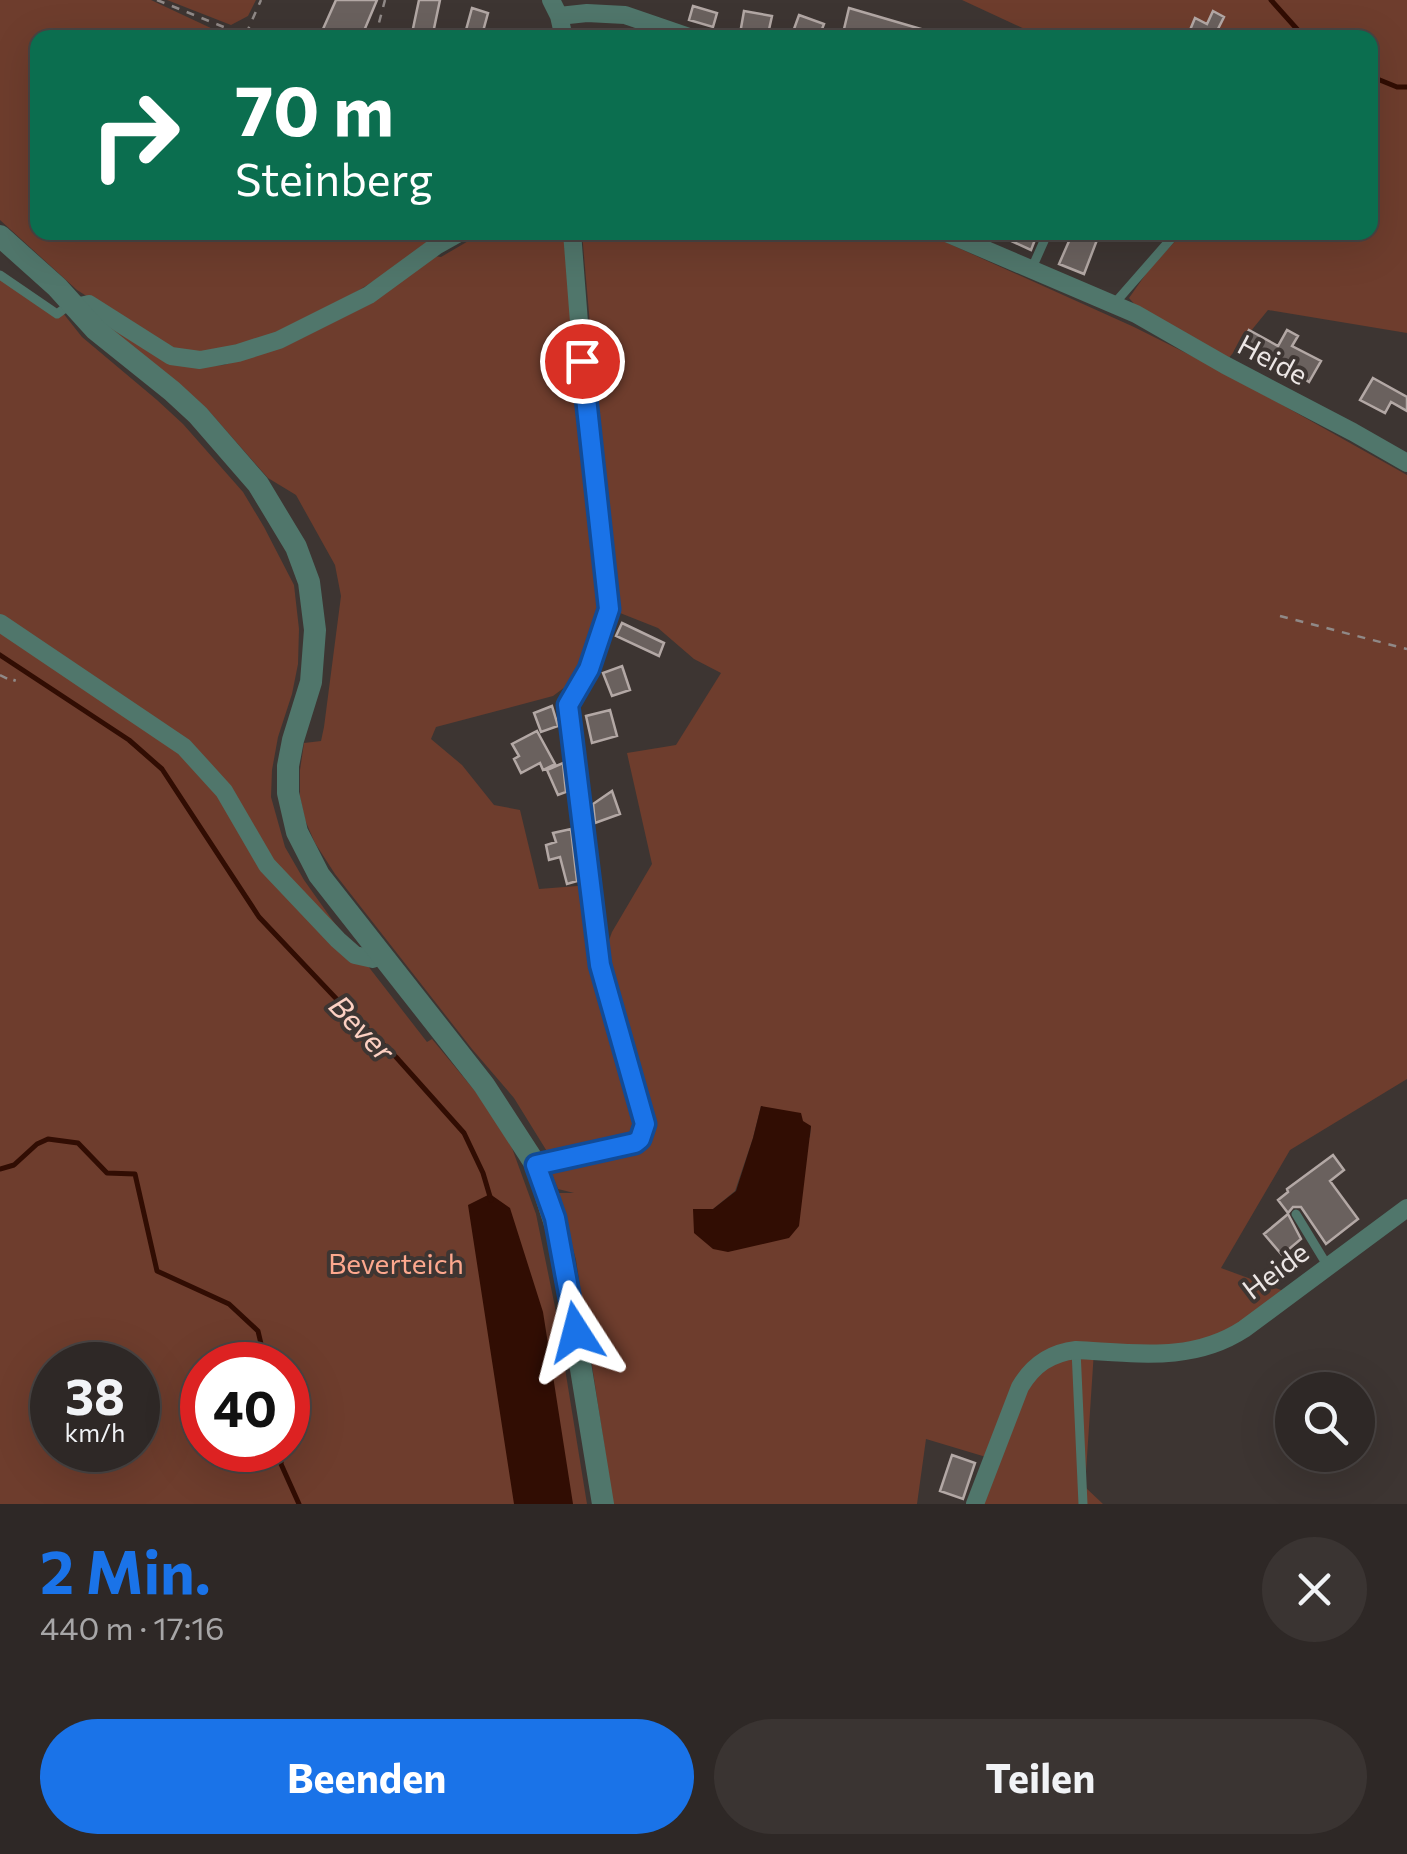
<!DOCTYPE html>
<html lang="de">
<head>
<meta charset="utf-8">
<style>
	body { margin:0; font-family:Commissioner,sans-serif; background:#3a3432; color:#f1f3f6; height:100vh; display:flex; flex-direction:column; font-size:38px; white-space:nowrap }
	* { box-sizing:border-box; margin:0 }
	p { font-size:32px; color:#a7a6a7 }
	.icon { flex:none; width:55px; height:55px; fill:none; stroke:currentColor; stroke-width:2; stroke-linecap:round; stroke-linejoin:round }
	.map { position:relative; height:1504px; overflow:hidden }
	.side { display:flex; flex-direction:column; background:#2e2826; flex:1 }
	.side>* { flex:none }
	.hud { position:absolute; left:30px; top:30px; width:1348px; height:210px; border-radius:20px; box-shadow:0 10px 40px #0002,0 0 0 2px #494443; background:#0b6e4f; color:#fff; overflow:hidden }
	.buttons { position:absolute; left:1275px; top:1372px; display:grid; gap:20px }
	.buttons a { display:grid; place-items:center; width:100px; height:100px; border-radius:50%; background:#2e2826; box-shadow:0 10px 40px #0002,0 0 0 2px #494443; font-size:50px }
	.speed { position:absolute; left:30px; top:1342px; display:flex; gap:20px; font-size:50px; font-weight:700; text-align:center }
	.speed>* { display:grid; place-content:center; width:130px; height:130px; border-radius:50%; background:#2e2826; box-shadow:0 10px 40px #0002,0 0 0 2px #494443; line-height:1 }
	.speed small { font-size:25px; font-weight:400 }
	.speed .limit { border:15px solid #d22; background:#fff; color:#111 }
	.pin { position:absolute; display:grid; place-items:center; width:85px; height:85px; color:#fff; margin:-42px; border:5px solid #fff; border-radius:50%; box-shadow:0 2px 10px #0007 }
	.me { position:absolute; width:110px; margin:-55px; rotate:351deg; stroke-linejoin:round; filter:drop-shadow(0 0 8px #0008) }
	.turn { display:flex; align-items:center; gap:35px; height:210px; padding:0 40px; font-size:45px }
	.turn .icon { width:130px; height:130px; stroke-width:2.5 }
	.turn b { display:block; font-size:70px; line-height:85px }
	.round { display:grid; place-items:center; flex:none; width:105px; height:105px; border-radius:52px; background:#3a3432 }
	.headline { display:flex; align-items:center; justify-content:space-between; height:170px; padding:0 40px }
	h1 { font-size:60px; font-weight:700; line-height:75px; color:#1a73e8 }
	.action { display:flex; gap:20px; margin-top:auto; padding:20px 40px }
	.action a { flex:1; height:115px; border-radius:60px; background:#1a73e8; color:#fff; font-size:40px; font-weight:700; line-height:115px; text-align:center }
	.action a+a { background:#3a3432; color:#f1f3f6 }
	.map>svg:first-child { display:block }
</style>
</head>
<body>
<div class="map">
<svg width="1407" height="1504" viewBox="0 0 1407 1504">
	<rect width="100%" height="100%" fill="#3d3532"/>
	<!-- green -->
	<path fill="#6e3d2d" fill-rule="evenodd" d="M0 0H151L230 37 38 38V232L453 233 346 298 278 335 224 353 173 351 77 290 0 220Z
		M167 0H256L248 16 231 25Z
		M962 0H1407V333L1268 310 1228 359 1137 307 1129 298 1150 268 1183 233 1370 232V38L1042 37Z
		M923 232 1134 327 1220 370 1407 475V1079L1290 1150 1221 1268 1289 1293 1222 1342 1094 1351 1085 1487 1103 1504H972L986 1457 926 1439 917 1504H613L576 1260 558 1193H574L558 1189 550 1170 638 1147 635 1113 636 1132 616 1143 556 1154 548 1153 514 1098 472 1049 335 874 315 843 305 820 300 797V770L304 743 321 741 324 727 341 596 335 565 296 495 268 478 208 410 106 326 195 367 224 365 275 349 434 256 441 257 482 233H567L596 578 606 583 589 669 553 696 436 727 431 739 462 765 494 805 520 810 539 889 590 885 601 962 612 932 652 864 627 753 676 745 721 673 694 659 658 628 615 611 582 233ZM761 1106 811 1126 810 1137 694 1233V1209H713L735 1191 753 1138Z
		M0 275 63 313 82 337 157 400 183 424 243 492 264 527 294 585 299 629 298 664 292 694 278 737 272 770 271 797 285 847 304 880 333 921 427 1042 432 1039 504 1126 536 1214 555 1307 587 1504H0ZM52 1365H138V1450H52ZM202 1365H288V1450H202Z"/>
	<!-- water -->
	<path fill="#310d03" d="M761 1106 801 1113 803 1121 811 1126 799 1226 789 1238 728 1252 713 1249 694 1233 693 1209H713L736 1191 753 1138Z
		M490 1194 510 1208 543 1312 573 1504H514L468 1205Z"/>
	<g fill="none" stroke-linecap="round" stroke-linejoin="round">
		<!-- stream -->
		<path stroke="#310d03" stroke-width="5" d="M1271 0 1305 38
			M1370 76 1397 87H1407
			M0 655 129 740 162 769 259 917 346 1009 396 1057 464 1133 483 1173 491 1200
			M0 1169 14 1165 37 1144 48 1139 78 1143 107 1173 135 1174 157 1271 229 1304 258 1331 266 1365
			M282 1450 281 1464 299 1504"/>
	</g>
	<!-- building -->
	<path fill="#6a615e" stroke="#b3a8a5" stroke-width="2.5" d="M336 0H377L361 38H319Z
		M419 0H440L432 38H411Z
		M693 6 717 13 713 27 689 20Z
		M472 8 488 13 482 35 466 30Z
		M849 8 938 34V38H882L844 29Z
		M744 11 772 16 768 34 741 28Z
		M1213 11 1224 17 1218 29 1237 38H1200L1201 35 1190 30 1195 18 1207 24Z
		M799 15 824 24 819 37 794 29Z
		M992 232H1038L1031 250Z
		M1073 232H1100L1084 274 1059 264Z
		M1249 330 1278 346 1287 330 1298 336 1292 346 1321 361 1309 382 1300 376 1298 379 1278 368 1280 365 1242 343Z
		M1373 378 1407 397V411L1391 402 1385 413 1360 400Z
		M622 623 664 643 659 656 616 636Z
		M622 666 630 690 612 696 603 673Z
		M552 706 558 726 541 732 534 713Z
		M610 710 617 736 592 743 586 716Z
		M537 731 555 764 543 770 540 763 521 773 514 759 519 756 512 744Z
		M563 763 566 792 558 795 547 770Z
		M612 791 620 814 595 823 593 804Z
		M571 829 577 881 567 884 560 857 549 860 546 845 556 842 553 833Z
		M1333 1155 1344 1170 1330 1181 1358 1219 1326 1244 1301 1207H1293L1288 1213 1278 1200 1288 1192 1287 1189Z
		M1288 1214 1301 1239 1282 1255 1264 1234Z
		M952 1455 975 1463 963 1499 940 1491Z"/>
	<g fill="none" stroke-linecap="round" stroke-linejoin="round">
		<!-- path -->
		<path stroke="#908987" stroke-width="2.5" stroke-dasharray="8 8" stroke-linecap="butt" d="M157 0 251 38
			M246 34 261 0
			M375 38 385 0
			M1280 616 1407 649
			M0 675 14 682 15 679"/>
		<!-- service -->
		<path stroke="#50766b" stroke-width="9" d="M1032 268 1048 232
			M0 275 57 314 72 303
			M1114 304 1177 232
			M1296 1214 1327 1265
			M1076 1350 1083 1504"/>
		<!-- minor -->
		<path stroke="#50766b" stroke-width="18" d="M551 0 559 16 564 38
			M559 16 587 13 625 15 692 38
			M944 232 1136 314 1225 365 1353 432 1407 463
			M76 307 89 304 171 356 200 360 238 353 279 340 369 295 436 246 461 232
			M0 623 184 747 224 791 267 865 338 940 355 955 373 959 382 954
			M536 1165 635 1143 641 1139 645 1124 600 965 568 705 589 669 609 609 582 361 572 232
			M975 1504 1020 1387C1033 1365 1050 1353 1076 1350 1135 1353 1192 1363 1244 1329L1407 1208"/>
		<!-- tertiary -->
		<path stroke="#50766b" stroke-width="22" d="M0 236 57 287 96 330 172 391 198 415 258 484 296 547 309 582 315 630 311 682 293 740 288 766V793L297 832 319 875 484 1085 536 1165 560 1240 603 1504"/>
	</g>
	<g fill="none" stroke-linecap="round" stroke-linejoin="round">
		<!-- route casing -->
		<g stroke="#114b97" stroke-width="25">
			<path id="route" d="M576 1332 555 1218 536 1165 635 1143 640 1139 645 1124 600 965 568 705 589 669 609 609 582 361"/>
		</g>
		<!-- route -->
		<use href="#route" stroke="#1a73e8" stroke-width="18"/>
	</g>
	<g text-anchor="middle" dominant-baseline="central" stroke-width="8" stroke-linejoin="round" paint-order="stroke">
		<!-- street labels -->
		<g font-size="28" fill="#ece6e5" stroke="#3d3532">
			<text transform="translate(1273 359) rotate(28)">Heide</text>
			<text transform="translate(1275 1270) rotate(-37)">Heide</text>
		</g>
		<!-- park labels -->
		<g font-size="28" fill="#fda88e" stroke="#3d3532">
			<text x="396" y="1263">Beverteich</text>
		</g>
		<!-- water labels -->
		<g font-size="30" font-style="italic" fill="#fcd0c2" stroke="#3d3532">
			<text transform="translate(363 1027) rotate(46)">Bever</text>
		</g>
	</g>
</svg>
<div class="buttons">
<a><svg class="icon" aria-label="search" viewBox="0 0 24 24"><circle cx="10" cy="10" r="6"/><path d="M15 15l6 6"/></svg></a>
</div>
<div class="speed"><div>38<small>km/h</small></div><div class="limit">40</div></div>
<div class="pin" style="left:582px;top:361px;background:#d93025"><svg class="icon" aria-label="arrive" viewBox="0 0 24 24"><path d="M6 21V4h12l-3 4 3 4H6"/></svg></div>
<svg class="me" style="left:576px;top:1332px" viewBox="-20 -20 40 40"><path d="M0-17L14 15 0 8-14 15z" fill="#1a73e8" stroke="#fff" stroke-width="4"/></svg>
<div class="hud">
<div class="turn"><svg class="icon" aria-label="right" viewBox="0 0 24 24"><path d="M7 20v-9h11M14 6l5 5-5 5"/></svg><div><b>70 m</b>Steinberg</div></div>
</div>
</div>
<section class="side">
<div class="headline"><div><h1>2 Min.</h1><p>440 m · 17:16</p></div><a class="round"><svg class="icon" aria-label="close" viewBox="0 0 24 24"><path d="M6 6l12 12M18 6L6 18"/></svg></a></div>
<div class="action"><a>Beenden</a><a>Teilen</a></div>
</section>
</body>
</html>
